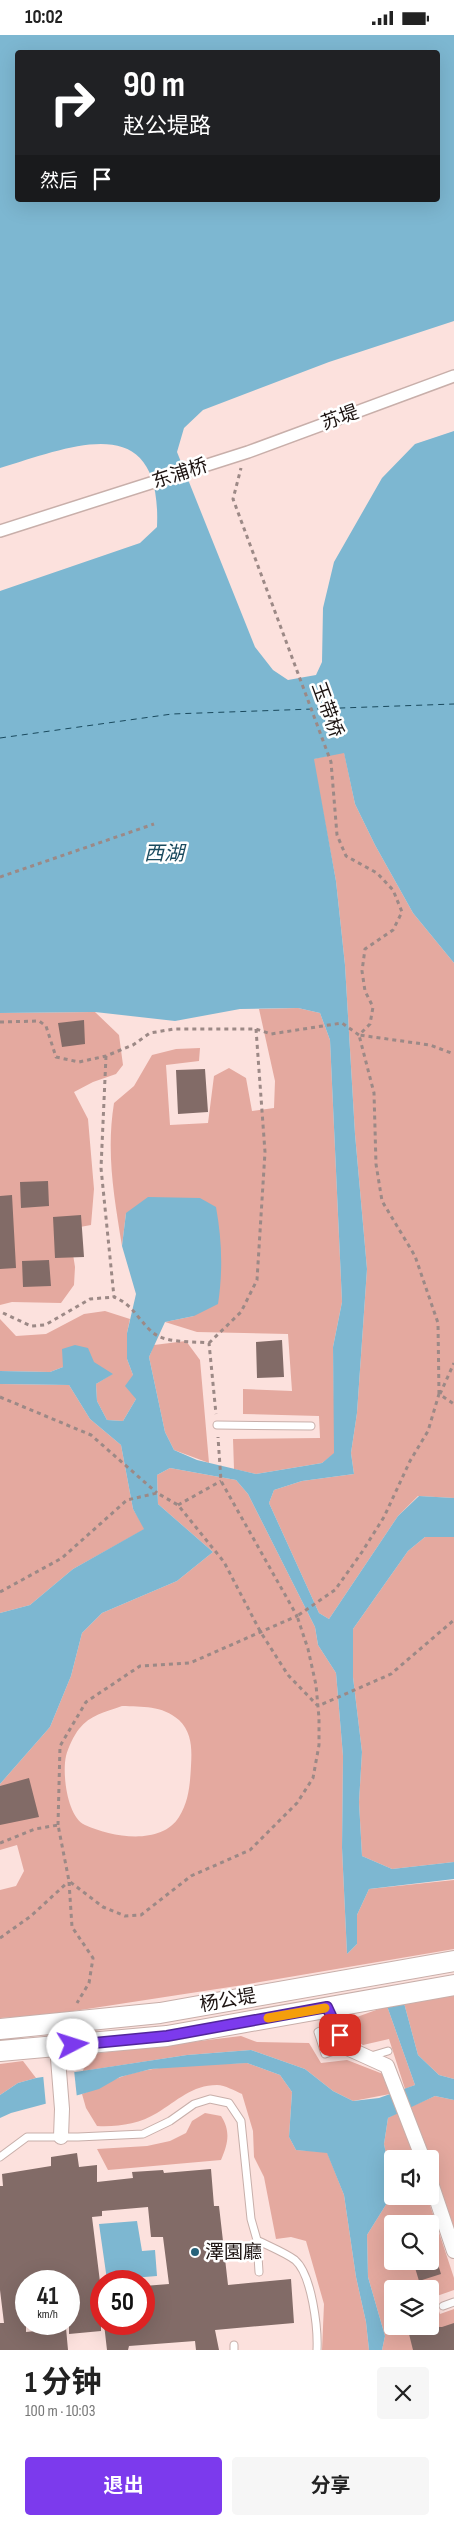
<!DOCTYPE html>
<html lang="zh">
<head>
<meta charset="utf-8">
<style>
	body { margin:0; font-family:"Sofia Sans Condensed","Noto Sans SC",sans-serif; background:#f6f6f6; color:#222; height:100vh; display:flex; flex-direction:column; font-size:19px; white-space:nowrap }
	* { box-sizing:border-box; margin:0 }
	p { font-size:16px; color:#767676 }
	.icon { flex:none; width:28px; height:28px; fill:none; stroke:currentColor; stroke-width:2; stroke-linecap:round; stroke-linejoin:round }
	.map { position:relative; height:2315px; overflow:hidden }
	.details { display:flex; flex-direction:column; background:#fff; flex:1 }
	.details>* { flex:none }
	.hud { position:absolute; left:15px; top:15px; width:425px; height:152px; border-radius:5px; box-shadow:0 5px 20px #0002; background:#202124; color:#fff; overflow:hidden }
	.tools { position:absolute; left:384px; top:2115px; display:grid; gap:10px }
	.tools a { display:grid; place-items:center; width:55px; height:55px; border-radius:5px; background:#fff; box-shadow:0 5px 20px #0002; font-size:25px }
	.speed { position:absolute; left:15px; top:2235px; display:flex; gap:10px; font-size:25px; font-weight:700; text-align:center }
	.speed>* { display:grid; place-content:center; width:65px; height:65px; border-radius:50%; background:#fff; box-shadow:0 5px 20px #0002; line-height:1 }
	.speed small { font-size:12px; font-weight:400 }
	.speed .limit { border:8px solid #d22; background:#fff; color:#111 }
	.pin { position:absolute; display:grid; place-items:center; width:42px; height:42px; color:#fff; margin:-21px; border-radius:10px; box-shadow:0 2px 8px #0006 }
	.me { position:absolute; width:55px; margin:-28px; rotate:85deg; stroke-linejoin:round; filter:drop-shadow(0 0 4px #0008) }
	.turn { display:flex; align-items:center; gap:18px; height:105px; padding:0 25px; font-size:22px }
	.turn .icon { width:65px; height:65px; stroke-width:2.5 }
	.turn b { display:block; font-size:35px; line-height:42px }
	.then { display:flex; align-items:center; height:48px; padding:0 25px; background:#0003; gap:10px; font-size:19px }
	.round { display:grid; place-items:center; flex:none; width:52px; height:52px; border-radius:5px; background:#f6f6f6 }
	.head { display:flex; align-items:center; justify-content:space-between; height:85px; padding:0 25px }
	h1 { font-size:30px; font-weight:700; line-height:38px }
	.primary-button { display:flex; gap:10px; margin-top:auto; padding:10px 25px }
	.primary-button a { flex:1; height:58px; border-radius:5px; background:#7c3aed; color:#fff; font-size:20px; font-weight:700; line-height:58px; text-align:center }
	.primary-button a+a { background:#f6f6f6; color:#222 }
	.status { display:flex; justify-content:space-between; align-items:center; height:35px; padding:0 25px; background:#fff; direction:ltr }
	.status svg { height:14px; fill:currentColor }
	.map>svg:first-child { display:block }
</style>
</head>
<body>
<div class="status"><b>10:02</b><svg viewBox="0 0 49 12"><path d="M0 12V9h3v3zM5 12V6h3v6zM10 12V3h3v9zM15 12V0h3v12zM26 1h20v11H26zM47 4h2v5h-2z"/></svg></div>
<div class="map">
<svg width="454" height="2315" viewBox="0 0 454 2315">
	<rect width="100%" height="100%" fill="#fce1dd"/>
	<!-- forest -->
	<path fill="#e4a99f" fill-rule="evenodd" d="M344 717 355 769 375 810 413 878 454 928V1463L418 1461 398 1481 329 1584 319 1578 269 1468 274 1455 302 1446 354 1439 351 1418 357 1378 367 1234 355 1099 345 930 336 846 313 724Z
		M298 973 320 978 330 1005 342 1267 333 1312 335 1418 322 1428 256 1439 234 1434 233 1404 320 1403 319 1381 243 1379V1354L292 1356 288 1299 197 1297 165 1287 194 1281 126 1178 122 1211C114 1161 106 1118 114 1068L134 1051 152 1020 176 1014 200 1013 199 1026 166 1030 170 1090 208 1088 214 1041 229 1033 246 1043 252 1076 274 1073 275 1046 259 974Z
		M95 977 119 1000 123 1030 116 1039 93 1047 74 1057 88 1084 94 1154 91 1190 69 1194 75 1232 74 1250 61 1268 12 1267 0 1270V978Z
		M105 1276 130 1284 127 1298V1324L133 1340 136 1364 123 1386 107 1385 97 1366 96 1349 112 1339 63 1332 50 1337 0 1336V1284L16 1301 46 1299 84 1279Z
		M186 1306 200 1325 209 1428 174 1415 165 1397 149 1322 154 1310Z
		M0 1349 69 1350 90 1384 121 1410 133 1474 145 1494 73 1534 30 1570 0 1578Z
		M170 1433 236 1445 248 1459 315 1592 318 1610 336 1638 343 1721 342 1813 347 1919 357 1909V1880L369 1854 454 1845V1914L243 1950 48 1980 0 1983V1855L16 1851 24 1836 17 1810 0 1815V1749L50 1692 71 1641 82 1598 102 1578 177 1546 213 1517 158 1469 157 1440ZM122 1671C142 1672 162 1670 179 1685 192 1698 192 1713 191 1731 190 1749 189 1766 179 1782 161 1811 111 1802 85 1790 67 1782 62 1738 66 1721 68 1713 74 1700 79 1694 90 1680 105 1677 122 1671Z
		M425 1502H454V1827L392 1834 362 1821 359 1767 362 1717 353 1642V1594L408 1516Z
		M454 1959V2044L439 2040 418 2020 404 1968Z
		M387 1971 415 2050 405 2054 389 2004 363 2010 356 2005 346 1986Z
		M241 2001 257 2007 309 2008 321 2028 347 2025 383 2039 390 2059 353 2066 333 2056 305 2034 251 2015 187 2020 83 2036 87 2023 92 2019Z
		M23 2026 36 2043 18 2048 0 2060V2029Z
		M247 2028 280 2040 292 2057 289 2102 296 2115 327 2117 344 2160 356 2242 366 2287 369 2315H322L324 2269 306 2206 291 2202 276 2204 264 2142 254 2122 253 2096 242 2059C235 2056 225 2050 217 2050 192 2050 177 2066 157 2078 139 2089 118 2092 97 2091L86 2073 82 2059C96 2054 108 2046 121 2042 160 2028 206 2030 247 2028Z
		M435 2061 454 2065V2196L430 2124 410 2072Z
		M399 2077 415 2124H392V2149L384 2109 388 2083Z
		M205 2078 221 2081C231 2096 228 2109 221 2125L108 2135 97 2114 147 2111 170 2106 186 2098 192 2086Z
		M392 2160 427 2161 454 2243V2255L434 2262 440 2279 454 2274V2300L418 2315H382L385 2301 368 2242 367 2200ZM392 2189H430V2226H392ZM392 2254H430V2291H392Z"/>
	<!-- water -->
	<path fill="#7db7d1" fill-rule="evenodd" d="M0 0H454V286L329 327 203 375 184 393 177 417 255 612 273 635 288 645 316 640 322 627 323 573 334 527 382 443 415 409 454 396V928L413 878 375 810 355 769 344 718 314 724 336 846 345 930 355 1099 367 1234 357 1378 351 1418 354 1439 302 1446 274 1455 269 1468 319 1578 329 1584 398 1481 419 1461 454 1463V1502H425L408 1516 353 1594V1642L362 1717 359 1767 362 1821 392 1834 454 1827V1844L369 1854 357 1880V1909L347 1919 342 1813 343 1721 336 1638 318 1610 315 1592 248 1459 236 1445 170 1433 157 1440 158 1469 213 1517 177 1546 102 1578 82 1598 71 1641 50 1692 0 1749V1578L30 1570 73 1534 144 1494 133 1474 121 1410 90 1384 69 1350 0 1349V1336L50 1337 63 1332 62 1314 75 1310 88 1313 94 1327 113 1339 96 1349 97 1366 107 1385 123 1386 136 1364 125 1351 133 1340 127 1324V1298L136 1259 122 1211 126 1178 148 1162 200 1163 216 1172C222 1205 223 1236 218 1269L194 1281 165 1287 149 1322 165 1397 174 1415 197 1425 256 1439 322 1428 334 1418 333 1312 342 1267 330 1005 320 978 298 973 240 974 175 986 95 977 0 978V556L140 508 157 492C162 373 75 410 0 433ZM18 18H438V165H18Z
		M404 1968 418 2020 439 2040 454 2044V2065L435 2061 388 2083 384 2109 392 2149V2160L367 2200 368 2242 385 2301 382 2315H369L366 2287 356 2242 344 2160 327 2118 296 2115 289 2102 292 2057 280 2040 247 2028 151 2034 120 2042 99 2054 82 2059 11 2078 0 2083V2060L18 2048 36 2043 187 2020 251 2015 305 2034 333 2056 353 2066 379 2063 415 2050 387 1971Z
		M137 2186 142 2216 155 2215 157 2241 107 2245 99 2189Z"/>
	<!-- pier -->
	<path fill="#fce1dd" d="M74 2035 77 2063 46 2071 43 2039Z"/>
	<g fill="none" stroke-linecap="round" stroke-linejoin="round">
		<!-- ferry -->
		<path stroke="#1a4a5e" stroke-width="1" stroke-dasharray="6 5" stroke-linecap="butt" d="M0 703 172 679 454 669"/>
	</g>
	<!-- building -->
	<path fill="#826b67" d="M84 985 85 1009 62 1012 58 988Z
		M205 1034 208 1077 178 1079 176 1035Z
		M48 1146 49 1171 21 1173 20 1147Z
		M12 1160 16 1233 0 1234V1161Z
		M81 1180 84 1222 55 1223 53 1182Z
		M49 1225 51 1251 23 1252 22 1226Z
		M282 1305 284 1342 257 1343 256 1307Z
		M29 1743 39 1782 0 1790V1751Z
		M77 2118 79 2132 97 2130V2147L133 2143 132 2137 163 2135 164 2138 211 2134 214 2171H219L228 2250 291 2244 294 2288 215 2295 219 2315H196L195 2306 129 2311 128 2315H107L104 2289H144V2251L169 2249 163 2202H151L148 2172 102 2176V2181L92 2182 101 2255V2296L69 2299V2246H26V2297L66 2293 68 2315H0V2288H4L0 2255V2151H3L2 2139 51 2131V2122Z
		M413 2226H437L441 2239 419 2246Z
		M454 2288V2315H413L407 2291 442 2292Z"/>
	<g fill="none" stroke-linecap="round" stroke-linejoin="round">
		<!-- service casing -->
		<g stroke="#c8afaa" stroke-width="9">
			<path id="service" d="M217 1390 311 1391
				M335 1989 318 1997 325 2019 345 2012
				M371 2021 388 2016
				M0 2122 27 2102H78L143 2099 170 2086 194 2069 210 2064 229 2068 241 2086 251 2184 257 2205C268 2211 284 2217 295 2225 312 2240 318 2293 317 2315
				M257 2205 259 2237
				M443 2271 454 2267
				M234 2310V2315"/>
		</g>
		<!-- pedestrian casing -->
		<g stroke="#c8afaa" stroke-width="14">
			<path id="pedestrian" d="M0 496 248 417 454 341"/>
		</g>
		<!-- minor casing -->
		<g stroke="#c8afaa" stroke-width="16">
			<path id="minor" d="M327 1972 345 2012 387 2031 423 2124
				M57 2011 62 2074 61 2102
				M430 2145 454 2216"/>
		</g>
		<!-- secondary casing -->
		<g stroke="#c8afaa" stroke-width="22">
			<path id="secondary" d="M0 1994 160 1978 454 1926
				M0 2016 167 2001 454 1950"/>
		</g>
		<!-- path -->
		<path stroke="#9c8986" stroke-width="3" stroke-dasharray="4 4" stroke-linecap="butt" d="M0 842 154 789
			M0 987 39 986 46 991 56 1022 79 1027 106 1021 133 1010 150 998 174 994H256L271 999 342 988 359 1000 370 989 373 972 365 956 362 936 365 914 393 895 402 877 393 855 377 838 346 821 337 800 331 727 233 464 241 433
			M106 1021 101 1133 114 1262C133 1270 137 1283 151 1296 164 1309 192 1306 209 1308L216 1379
			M3 1278 31 1291 45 1290 90 1264 114 1262
			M209 1308 241 1277 257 1245 265 1117 256 994
			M439 1359 438 1288 415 1221 382 1166 376 1129 374 1058 359 1000 430 1010 454 1019
			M440 1359 454 1328
			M0 1362 91 1400 157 1458
			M178 1470 221 1446
			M0 1557 62 1523 127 1465 157 1458 178 1470 224 1527 260 1596 288 1640 318 1671 391 1639 454 1585
			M58 1790 60 1711 86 1667 140 1631 190 1628 297 1581 221 1446 218 1402
			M0 1808 35 1794 58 1790 69 1846 103 1872 125 1881 141 1880 191 1841 250 1815 297 1768 313 1743 319 1710V1683L316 1650 308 1614 297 1581 335 1555 362 1517 384 1482 410 1426 428 1396 439 1359 454 1369
			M69 1847 72 1892 93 1923 89 1948 77 1968
			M0 1903 31 1881 68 1847"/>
		<!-- service -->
		<use href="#service" stroke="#fff" stroke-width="7"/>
		<!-- pedestrian -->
		<use href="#pedestrian" stroke="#fff" stroke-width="11"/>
		<!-- minor -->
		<use href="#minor" stroke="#fff" stroke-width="14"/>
		<!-- secondary -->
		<use href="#secondary" stroke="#fff" stroke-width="20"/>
	</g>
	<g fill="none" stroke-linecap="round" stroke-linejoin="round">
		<!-- route casing -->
		<g stroke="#51269a" stroke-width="12">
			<path id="route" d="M73 2010 167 2001 327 1972 340 2000"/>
		</g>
		<!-- route -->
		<use href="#route" stroke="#7c3aed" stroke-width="9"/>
		<!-- slow -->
		<path stroke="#f59e0b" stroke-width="9" d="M268 1983 325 1973"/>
	</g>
	<!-- markers -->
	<circle fill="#27627a" stroke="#fff" stroke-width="2" cx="195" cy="2217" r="5"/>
	<g text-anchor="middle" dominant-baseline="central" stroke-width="5" stroke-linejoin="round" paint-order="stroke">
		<!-- street labels -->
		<g font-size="19" fill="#1d1412" stroke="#fff">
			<text transform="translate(340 383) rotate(-20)">苏堤</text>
			<text transform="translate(180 439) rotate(-18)">东浦桥</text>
			<text transform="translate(327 675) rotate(70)">玉带桥</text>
			<text transform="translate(228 1966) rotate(-10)">杨公堤</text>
		</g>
		<!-- poi labels -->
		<g font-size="19" fill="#1d1412" stroke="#fff" text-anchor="start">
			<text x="205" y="2217">澤園廳</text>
		</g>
		<!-- water labels -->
		<g font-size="20" font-style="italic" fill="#1a4a5e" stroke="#fff">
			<text x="164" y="819">西湖</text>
		</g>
	</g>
</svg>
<div class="tools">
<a><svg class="icon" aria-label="sound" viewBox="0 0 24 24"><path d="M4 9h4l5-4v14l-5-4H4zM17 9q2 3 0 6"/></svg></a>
<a><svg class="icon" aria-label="search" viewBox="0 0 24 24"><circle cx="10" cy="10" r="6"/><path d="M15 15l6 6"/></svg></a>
<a><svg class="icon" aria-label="layers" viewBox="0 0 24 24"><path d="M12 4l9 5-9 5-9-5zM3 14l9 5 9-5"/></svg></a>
</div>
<div class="speed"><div>41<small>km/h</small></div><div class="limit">50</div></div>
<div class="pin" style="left:340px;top:2000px;background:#d93025"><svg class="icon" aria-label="arrive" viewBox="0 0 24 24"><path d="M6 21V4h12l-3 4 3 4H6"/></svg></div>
<svg class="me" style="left:73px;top:2010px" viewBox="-20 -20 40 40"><circle r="19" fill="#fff"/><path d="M0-13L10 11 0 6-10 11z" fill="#7c3aed"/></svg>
<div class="hud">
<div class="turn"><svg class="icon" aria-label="right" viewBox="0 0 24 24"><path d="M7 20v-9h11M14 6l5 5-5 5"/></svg><div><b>90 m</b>赵公堤路</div></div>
<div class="then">然后<svg class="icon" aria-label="arrive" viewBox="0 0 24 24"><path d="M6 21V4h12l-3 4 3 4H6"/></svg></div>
</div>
</div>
<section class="details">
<div class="head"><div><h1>1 分钟</h1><p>100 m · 10:03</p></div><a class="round"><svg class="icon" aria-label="close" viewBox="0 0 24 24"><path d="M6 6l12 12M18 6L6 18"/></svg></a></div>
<div class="primary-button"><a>退出</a><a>分享</a></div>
</section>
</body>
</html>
